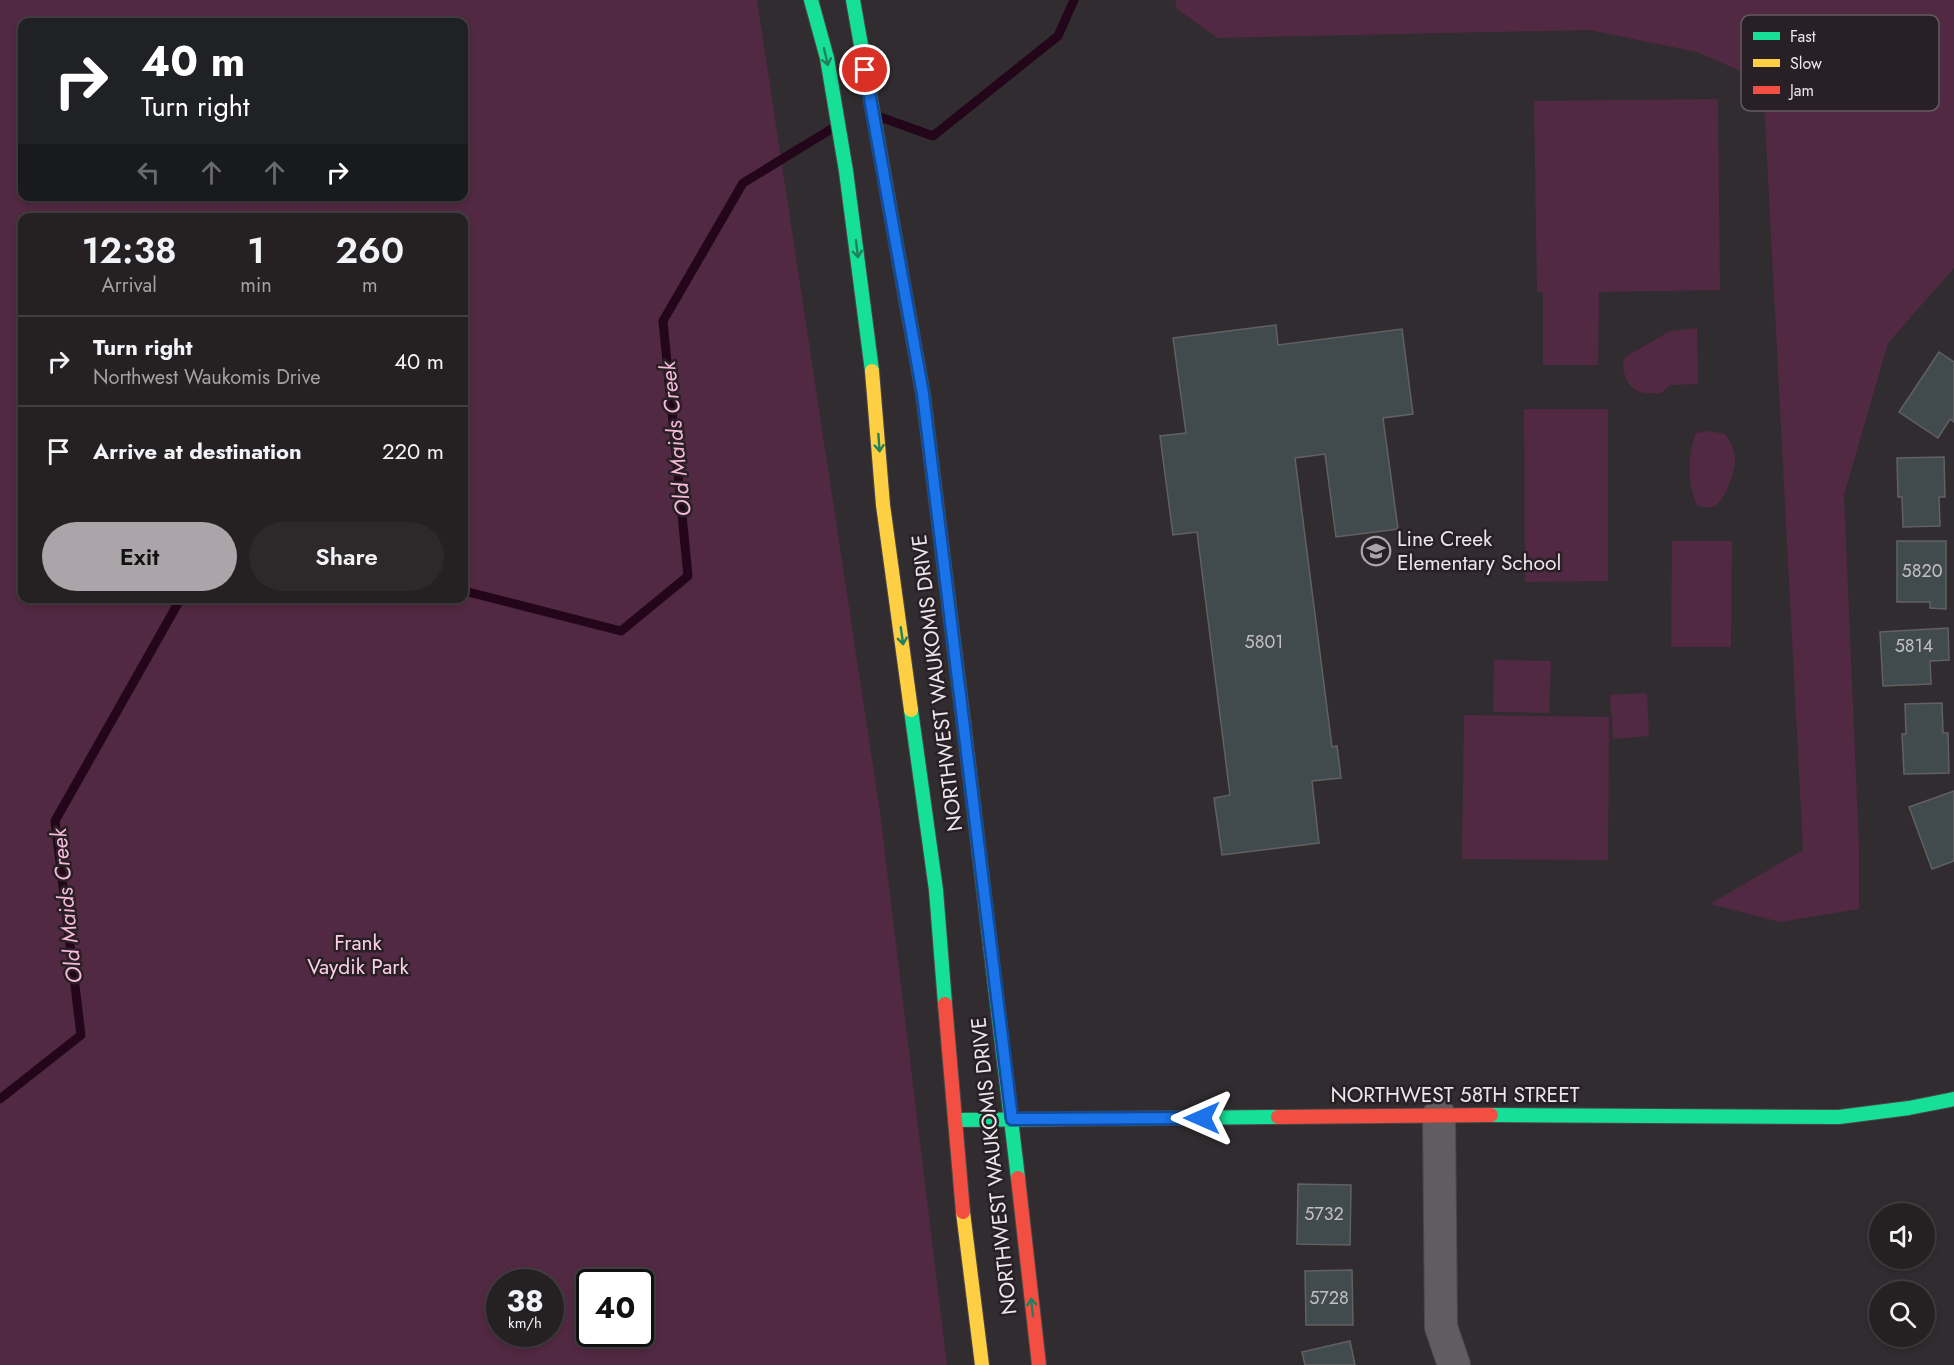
<!DOCTYPE html>
<html lang="en">
<head>
<meta charset="utf-8">
<style>
	body { margin:0; font-family:Jost,sans-serif; background:#2d292b; color:#f1f3f6; height:100vh; display:flex; flex-direction:column; font-size:22px; white-space:nowrap }
	* { box-sizing:border-box; margin:0 }
	p { font-size:20px; color:#a3a3a6 }
	.icon { flex:none; width:33px; height:33px; fill:none; stroke:currentColor; stroke-width:2; stroke-linecap:round; stroke-linejoin:round }
	.map { position:relative; flex:1; overflow:hidden }
	.details { position:absolute; left:18px; top:213px; width:450px; height:390px; display:flex; flex-direction:column; background:#252123; border-radius:12px; box-shadow:0 3px 9px #0003,0 0 0 2px #423e41 }
	.details>* { flex:none }
	.banner { position:absolute; left:18px; top:18px; width:450px; height:183px; border-radius:12px; box-shadow:0 3px 9px #0003,0 0 0 2px #423e41; background:#202124; color:#fff; overflow:hidden }
	.buttons { position:absolute; left:1869px; top:1203px; display:grid; gap:12px }
	.buttons a { display:grid; place-items:center; width:66px; height:66px; border-radius:50%; background:#252123; box-shadow:0 3px 9px #0003,0 0 0 2px #423e41; font-size:30px }
	.speed { position:absolute; left:486px; top:1269px; display:flex; gap:12px; font-size:30px; font-weight:700; text-align:center }
	.speed>* { display:grid; place-content:center; width:78px; height:78px; border-radius:50%; background:#252123; box-shadow:0 3px 9px #0003,0 0 0 2px #423e41; line-height:1 }
	.speed small { font-size:15px; font-weight:400 }
	.speed .limit { border:3px solid #111; border-radius:9px; background:#fff; color:#111 }
	.pin { position:absolute; display:grid; place-items:center; width:51px; height:51px; color:#fff; margin:-26px; border:3px solid #fff; border-radius:50%; box-shadow:0 2px 6px #0007 }
	.me { position:absolute; width:66px; margin:-33px; rotate:270deg; stroke-linejoin:round; filter:drop-shadow(0 0 4px #0008) }
	.turn { display:flex; align-items:center; gap:21px; height:126px; padding:0 24px; font-size:27px }
	.turn .icon { width:78px; height:78px; stroke-width:2.5 }
	.turn b { display:block; font-size:42px; line-height:51px }
	.lanes { display:flex; align-items:center; height:57px; padding:0 24px; background:#0003; justify-content:center; gap:30px; direction:ltr }
	.lanes .off { opacity:.35 }
	.eta { display:flex; justify-content:space-evenly; align-items:center; height:102px; text-align:center }
	.eta b { font-size:36px; font-weight:600; line-height:42px }
	.action { display:flex; gap:12px; margin-top:auto; padding:12px 24px }
	.action a { flex:1; height:69px; border-radius:36px; background:#aba5a9; color:#111; font-size:24px; font-weight:600; line-height:69px; text-align:center }
	.action a+a { background:#2d292b; color:#f1f3f6 }
	ul { padding:0; list-style:none }
	li { display:flex; align-items:center; gap:18px; height:90px; padding:0 24px; border-top:2px solid #423e41 }
	li div { flex:1 }
	li b { display:block; font-size:22px }
	li em { font-style:normal }
	.map>svg:first-child { display:block }
</style>
</head>
<body>
<div class="map">
<svg width="1954" height="1365" viewBox="0 0 1954 1365">
	<rect width="100%" height="100%" fill="#312c2f"/>
	<!-- green -->
	<path fill="#522942" fill-rule="evenodd" d="M0 0H757L880 812 947 1365H0ZM464 22V196H22V22ZM22 218H464V598H22ZM550 1282V1334H500V1282ZM640 1282V1334H590V1282Z
		M1177 0H1954V268L1888 343 1844 495 1859 848V909L1780 922 1710 904 1803 850 1763 81 1697 52 1589 30 1217 38 1175 7Z
		M1718 99 1720 290 1599 292 1598 365H1543V293L1537 292 1534 101Z
		M1697 328 1698 384 1670 385 1661 393C1644 394 1632 394 1625 376 1623 369 1622 364 1625 357L1670 331Z
		M1524 409H1608V581L1525 582Z
		M1709 431 1725 434C1730 440 1733 448 1735 456 1737 468 1725 504 1712 507 1708 508 1702 507 1698 506 1687 491 1688 449 1696 433Z
		M1672 541H1732L1731 647H1671Z
		M1494 660 1551 661 1549 713 1493 712Z
		M1647 693 1649 736 1613 739 1610 695Z
		M1464 715 1609 717 1608 860 1462 859Z"/>
	<g fill="none" stroke-linecap="round" stroke-linejoin="round">
		<!-- stream -->
		<path stroke="#24061a" stroke-width="9" d="M880 117 933 136 1058 36 1074 0
			M464 591 621 631 688 576 663 321 743 183 833 128
			M0 1099 81 1035 55 821 181 598"/>
	</g>
	<!-- building -->
	<path fill="#414a4d" stroke="#616163" stroke-width="1.5" d="M1276 325 1278 345 1402 329 1413 414 1383 418 1398 529 1336 537 1325 454 1295 458 1332 747 1337 746 1341 778 1312 781 1319 843 1222 855 1214 798 1230 795 1197 532 1173 535 1160 436 1186 433 1173 338Z
		M1939 352 1954 362V422L1950 419 1938 438 1899 412Z
		M1944 457 1945 497H1939L1940 526 1903 527 1902 497H1898L1897 458Z
		M1897 541H1946V609L1930 608V602H1897Z
		M1948 628 1949 660 1930 661 1931 684 1883 686 1880 632Z
		M1942 703 1943 733H1948L1949 773 1904 774 1902 734H1906L1905 704Z
		M1954 791V861L1932 869 1909 807Z
		M1298 1184 1351 1185 1350 1245 1297 1244Z
		M1352 1270 1353 1325H1306L1305 1271Z
		M1350 1341 1355 1365H1305L1302 1352Z"/>
	<g fill="none" stroke-linecap="round" stroke-linejoin="round">
		<!-- street casing -->
		<g stroke="#4b474a" stroke-width="34">
			<path id="street" d="M1439 1115 1441 1327 1454 1365"/>
		</g>
		<!-- fast casing -->
		<g stroke="#4b474a" stroke-width="16">
			<path id="fast" d="M811 0 827 58 846 171 872 371
				M853 0 907 305
				M911 710 936 890 945 1004
				M969 768 1018 1178
				M1491 1115 1839 1117 1909 1108 1954 1099
				M955 1120 1278 1117"/>
		</g>
		<!-- slow casing -->
		<g stroke="#4b474a" stroke-width="16">
			<path id="slow" d="M907 305 923 394 969 768
				M872 371 883 505 911 710
				M963 1212 982 1365"/>
		</g>
		<!-- jam casing -->
		<g stroke="#4b474a" stroke-width="16">
			<path id="jam" d="M945 1004 963 1212
				M1278 1117 1491 1115
				M1018 1178 1039 1365"/>
		</g>
		<!-- street -->
		<use href="#street" stroke="#605c5f" stroke-width="32"/>
		<!-- fast -->
		<use href="#fast" stroke="#16e098" stroke-width="14"/>
		<!-- slow -->
		<use href="#slow" stroke="#ffcf43" stroke-width="14"/>
		<!-- jam -->
		<use href="#jam" stroke="#f24e42" stroke-width="14"/>
	</g>
	<!-- one-way arrows -->
	<defs><path id="oneway-shaft" d="M-6 0H5M1.5-3L5.5 0L1.5 3" fill="none" stroke-width="1.6" stroke-linecap="round" stroke-linejoin="round" transform="scale(1.5)"/></defs>
	<g stroke="#20805e">
		<use href="#oneway-shaft" transform="translate(826 57) rotate(77)"/>
		<use href="#oneway-shaft" transform="translate(857 249) rotate(83)"/>
		<use href="#oneway-shaft" transform="translate(879 443) rotate(86)"/>
		<use href="#oneway-shaft" transform="translate(902 636) rotate(82)"/>
		<use href="#oneway-shaft" transform="translate(1032 1307) rotate(-96)"/>
	</g>
	<g fill="none" stroke-linecap="round" stroke-linejoin="round">
		<!-- route casing -->
		<g stroke="#114b97" stroke-width="15">
			<path id="route" d="M865 70 923 394 1012 1119 1202 1118"/>
		</g>
		<!-- route -->
		<use href="#route" stroke="#1a73e8" stroke-width="10"/>
	</g>
	<!-- icons -->
	<defs>
		<g id="school-ring" transform="scale(1.5)"><circle r="9.5" fill="#292025" stroke="#aba5a9" stroke-width="1.5"/><path d="M0-5L7-2L0 1L-7-2ZM-4 1L0 2.5L4 1V4Q0 6-4 4Z" fill="#aba5a9"/></g>
	</defs>
	<g fill-rule="evenodd">
		<use href="#school-ring" x="1376" y="551"/>
	</g>
	<g text-anchor="middle" dominant-baseline="central" stroke-width="5" stroke-linejoin="round" paint-order="stroke">
		<!-- number labels -->
		<g font-size="18" fill="#c2bfc3">
			<text x="1922" y="571">5820</text>
			<text x="1264" y="642">5801</text>
			<text x="1914" y="646">5814</text>
			<text x="1324" y="1214">5732</text>
			<text x="1329" y="1298">5728</text>
		</g>
		<!-- poi labels -->
		<g font-size="21" fill="#ede6ea" stroke="#292025" text-anchor="start">
			<text x="1397" y="539">Line Creek<tspan x="1397" dy="24">Elementary School</tspan></text>
		</g>
		<!-- street labels -->
		<g font-size="21" fill="#ede6ea" stroke="#292025">
			<text transform="translate(937 683) rotate(-97)">NORTHWEST WAUKOMIS DRIVE</text>
			<text x="1455" y="1095">NORTHWEST 58TH STREET</text>
			<text transform="translate(994 1166) rotate(-96)">NORTHWEST WAUKOMIS DRIVE</text>
		</g>
		<!-- park labels -->
		<g font-size="21" fill="#fcd0e7" stroke="#292025">
			<text x="358" y="943">Frank<tspan x="358" dy="24">Vaydik Park</tspan></text>
		</g>
		<!-- water labels -->
		<g font-size="22" font-style="italic" fill="#f8b9dc" stroke="#292025">
			<text transform="translate(675 439) rotate(-96)">Old Maids Creek</text>
			<text transform="translate(66 906) rotate(-96)">Old Maids Creek</text>
		</g>
	</g>
	<!-- legend -->
	<rect x="1741" y="15" width="198" height="96" rx="9" fill="#292025" stroke="#645b60" stroke-width="1.5"/>
	<rect x="1753" y="32" width="27" height="8" fill="#16e098"/>
	<rect x="1753" y="59" width="27" height="8" fill="#ffcf43"/>
	<rect x="1753" y="86" width="27" height="8" fill="#f24e42"/>
	<g font-size="16" fill="#ede6ea">
		<text x="1790" y="42">Fast</text>
		<text x="1790" y="69">Slow</text>
		<text x="1790" y="96">Jam</text>
	</g>
</svg>
<div class="buttons">
<a><svg class="icon" aria-label="sound" viewBox="0 0 24 24"><path d="M4 9h4l5-4v14l-5-4H4zM17 9q2 3 0 6"/></svg></a>
<a><svg class="icon" aria-label="search" viewBox="0 0 24 24"><circle cx="10" cy="10" r="6"/><path d="M15 15l6 6"/></svg></a>
</div>
<div class="speed"><div>38<small>km/h</small></div><div class="limit">40</div></div>
<div class="pin" style="left:865px;top:70px;background:#d93025"><svg class="icon" aria-label="arrive" viewBox="0 0 24 24"><path d="M6 21V4h12l-3 4 3 4H6"/></svg></div>
<svg class="me" style="left:1202px;top:1118px" viewBox="-20 -20 40 40"><path d="M0-17L14 15 0 8-14 15z" fill="#1a73e8" stroke="#fff" stroke-width="4"/></svg>
<div class="banner">
<div class="turn"><svg class="icon" aria-label="right" viewBox="0 0 24 24"><path d="M7 20v-9h11M14 6l5 5-5 5"/></svg><div><b>40 m</b>Turn right</div></div>
<div class="lanes"><svg class="icon off" aria-label="left" viewBox="0 0 24 24"><path d="M17 20v-9H6M10 6l-5 5 5 5"/></svg><svg class="icon off" aria-label="ahead" viewBox="0 0 24 24"><path d="M12 20V5M6 11l6-6 6 6"/></svg><svg class="icon off" aria-label="ahead" viewBox="0 0 24 24"><path d="M12 20V5M6 11l6-6 6 6"/></svg><svg class="icon" aria-label="right" viewBox="0 0 24 24"><path d="M7 20v-9h11M14 6l5 5-5 5"/></svg></div>
</div>
<section class="details">
<div class="eta">
<div><b>12:38</b><p>Arrival</p></div>
<div><b>1</b><p>min</p></div>
<div><b>260</b><p>m</p></div>
</div>
<ul>
<li><svg class="icon" aria-label="right" viewBox="0 0 24 24"><path d="M7 20v-9h11M14 6l5 5-5 5"/></svg><div><b>Turn right</b><p>Northwest Waukomis Drive</p></div><em>40 m</em></li>
<li><svg class="icon" aria-label="arrive" viewBox="0 0 24 24"><path d="M6 21V4h12l-3 4 3 4H6"/></svg><div><b>Arrive at destination</b></div><em>220 m</em></li>
</ul>
<div class="action"><a>Exit</a><a>Share</a></div>
</section>
</div>
</body>
</html>
